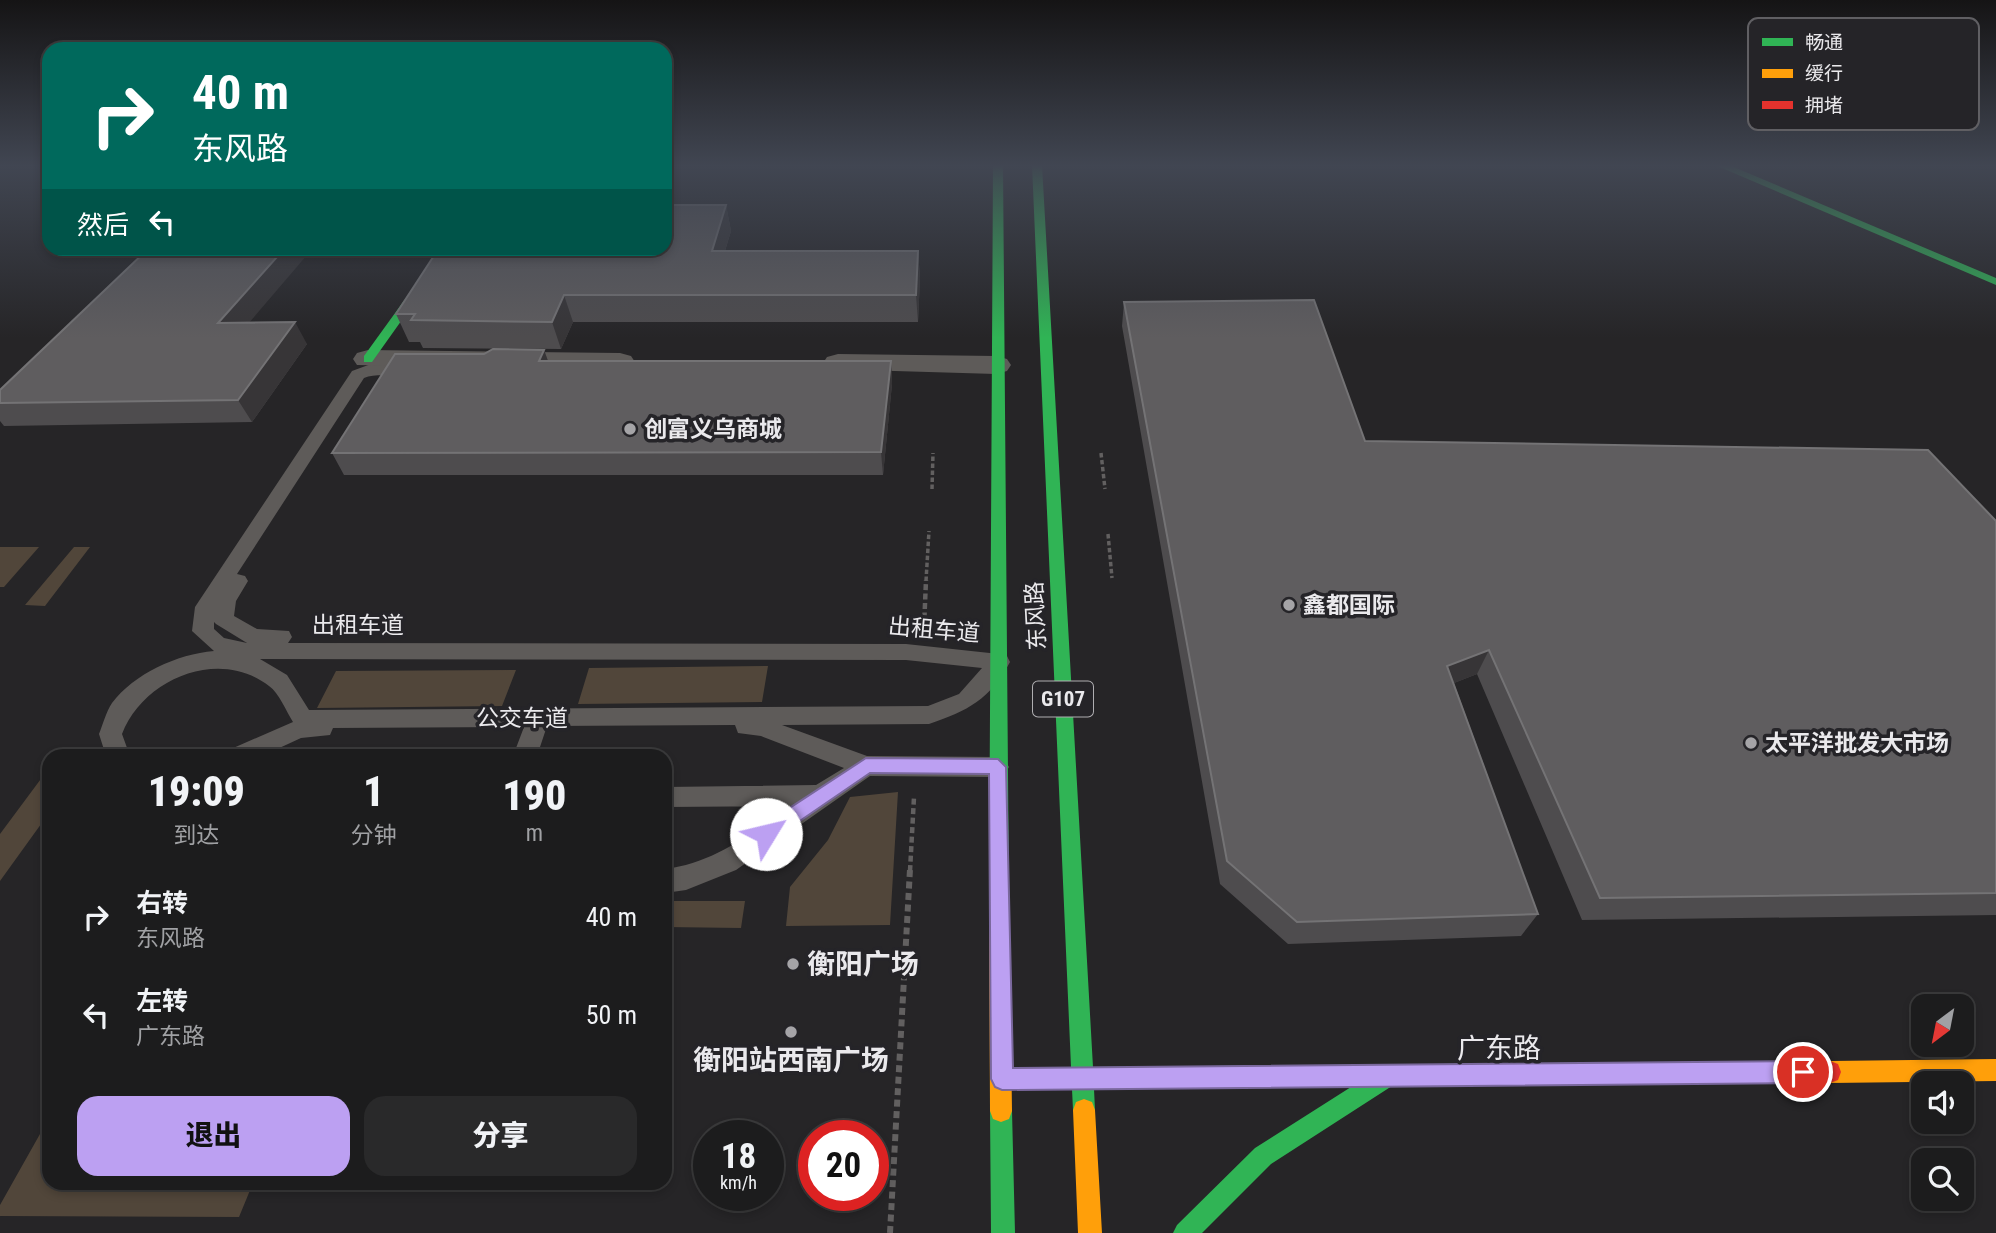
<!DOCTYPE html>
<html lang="zh">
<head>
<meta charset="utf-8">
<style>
	body { margin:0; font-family:"Roboto Condensed","Noto Sans SC",sans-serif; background:#29292a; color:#f1f3f6; height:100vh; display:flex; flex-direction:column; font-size:26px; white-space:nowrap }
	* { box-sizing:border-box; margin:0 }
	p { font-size:23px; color:#a0a1a4 }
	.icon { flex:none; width:38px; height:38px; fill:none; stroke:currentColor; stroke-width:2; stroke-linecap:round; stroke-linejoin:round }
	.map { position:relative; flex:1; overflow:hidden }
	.side { position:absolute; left:42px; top:749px; width:630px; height:441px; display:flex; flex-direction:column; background:#1c1c1d; border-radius:21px; box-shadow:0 4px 10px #0003,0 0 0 2px #3a3a3b }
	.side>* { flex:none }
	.hud { position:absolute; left:42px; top:42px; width:630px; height:214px; border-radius:21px; box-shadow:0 4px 10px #0003,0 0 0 2px #3a3a3b; background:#00695c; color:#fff; overflow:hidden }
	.needle { width:46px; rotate:212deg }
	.tools { position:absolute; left:1911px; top:994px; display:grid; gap:14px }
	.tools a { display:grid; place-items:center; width:63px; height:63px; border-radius:14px; background:#1c1c1d; box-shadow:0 4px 10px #0003,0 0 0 2px #3a3a3b; font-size:35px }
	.speed { position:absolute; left:693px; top:1120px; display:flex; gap:14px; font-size:35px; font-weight:700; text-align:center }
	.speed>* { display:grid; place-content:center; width:91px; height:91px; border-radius:50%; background:#1c1c1d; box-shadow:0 4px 10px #0003,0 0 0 2px #3a3a3b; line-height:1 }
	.speed small { font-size:18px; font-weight:400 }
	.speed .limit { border:10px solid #d22; background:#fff; color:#111 }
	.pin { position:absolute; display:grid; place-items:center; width:60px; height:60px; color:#fff; margin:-30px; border:4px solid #fff; border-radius:50%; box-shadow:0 2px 7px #0007 }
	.me { position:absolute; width:77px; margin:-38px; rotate:54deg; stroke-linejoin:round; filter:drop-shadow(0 0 5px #0008) }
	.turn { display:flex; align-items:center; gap:24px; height:147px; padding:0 35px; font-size:32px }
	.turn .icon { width:91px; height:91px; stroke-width:2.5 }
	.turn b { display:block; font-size:49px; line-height:60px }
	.then { display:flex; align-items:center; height:66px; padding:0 35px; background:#0003; gap:14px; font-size:26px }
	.eta { display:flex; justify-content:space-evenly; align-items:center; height:119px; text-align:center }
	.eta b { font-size:42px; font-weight:800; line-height:49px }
	.cta { display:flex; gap:14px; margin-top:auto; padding:14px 35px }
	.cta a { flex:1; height:80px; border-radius:21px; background:#bca0f2; color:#111; font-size:28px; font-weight:800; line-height:80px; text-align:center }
	.cta a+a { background:#29292a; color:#f1f3f6 }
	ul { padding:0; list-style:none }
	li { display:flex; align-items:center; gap:21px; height:98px; padding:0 35px }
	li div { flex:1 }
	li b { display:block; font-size:26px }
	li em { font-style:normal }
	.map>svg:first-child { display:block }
</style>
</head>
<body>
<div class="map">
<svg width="1996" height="1233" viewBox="0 0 1996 1233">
	<rect width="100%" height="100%" fill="#262527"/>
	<!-- green -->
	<path fill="#51463a" d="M0 547H39L4 587H0Z
		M74 547H90L45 606 25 605Z
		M768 666 762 702 578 704 589 668Z
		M516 670 502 706 317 708 336 671Z
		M49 768V813L0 881V834Z
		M898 792 890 925 786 926 790 887 828 840 850 797Z
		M665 901H745L741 928 665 927Z
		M49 1118V1183H253L239 1217 0 1216V1205Z"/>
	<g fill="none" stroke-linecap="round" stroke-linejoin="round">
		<!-- path-far2 -->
		<path stroke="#626060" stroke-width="3.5" stroke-dasharray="4.5 2.5" stroke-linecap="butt" d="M1101 453 1105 489
			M932 489 933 453
			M1108 534 1112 578
			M926 581 929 531"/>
		<!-- path-far1 -->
		<path stroke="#626060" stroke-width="4.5" stroke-dasharray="6 3.5" stroke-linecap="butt" d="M924 628 926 580
			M910 871 914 797"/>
		<!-- path -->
		<path stroke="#626060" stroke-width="6" stroke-dasharray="7 4.5" stroke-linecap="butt" d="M890 1233 910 869"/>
		<!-- lane -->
		<path fill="#5e5b59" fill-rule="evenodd" d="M371 364H412L420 369C408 381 380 371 364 378L237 574 245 576 248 581 236 601 234 616 257 629 289 631 292 637 288 643 906 644 999 654 1007 656 1010 662C990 699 968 711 929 724L782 725 867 756 997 757 1005 760 1009 767 1005 774 997 777 870 776 736 870 686 890 665 893V869C714 863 750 835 788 806L665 807V787L816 785 844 768 761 736 738 733 735 725 547 726 537 756H513L524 727 333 728 330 735 301 738 262 756H227L231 749 293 722C286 711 279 693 269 686 219 647 143 679 122 734L130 756H106L99 734C103 724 106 712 112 703 134 674 177 654 214 651L192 631 195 607 352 371ZM214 622 216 624 247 643 224 638 214 629ZM260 659 906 660 982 668 959 694 928 706 309 710 287 675Z"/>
		<!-- street -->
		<path fill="#5e5b59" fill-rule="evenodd" d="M368 350 620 353 631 356 635 362 631 368 620 371 357 365 353 359 357 353Z
			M838 354 996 356 1007 359 1011 365 1007 371 996 374 827 369 823 363 827 357Z"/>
		<!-- fast -->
		<path fill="#30b455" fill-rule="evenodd" d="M993 165H1003L1009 895 1006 901 999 904 992 901 989 895Z
			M1032 165H1042L1093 1067 1669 1062 1677 1065 1680 1073 1677 1081 1669 1084 1392 1086 1271 1164 1202 1233H1173L1177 1225 1255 1148 1351 1087 1094 1089 1095 1110 1092 1118 1084 1121 1076 1118 1073 1110 1072 1089 1002 1090 994 1087 991 1079 994 1071 1002 1068 1071 1067Z
			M1715 165H1729L1996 278V285Z
			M442 248H453L372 362H364V356Z
			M1001 1100 1009 1103 1012 1111 1015 1233H991L990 1111 993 1103Z"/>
		<!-- slow -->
		<path fill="#ff9f0a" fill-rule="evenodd" d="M999 886 1006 889 1009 895 1012 1111 1009 1119 1001 1122 993 1119 990 1111 989 895 992 889Z
			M1996 1059V1081L1830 1083 1822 1080 1819 1072 1822 1064 1830 1061Z
			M1084 1099 1092 1102 1095 1110 1102 1233H1078L1073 1110 1076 1102Z"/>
		<!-- jam -->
		<path fill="#e5322d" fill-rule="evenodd" d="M1830 1061 1838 1064 1841 1072 1838 1080 1830 1083 1669 1084 1661 1081 1658 1073 1661 1065 1669 1062Z"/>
	</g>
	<!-- wall -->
	<path fill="#4e4c4e" d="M726 205 731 231 725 251H918L920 278 918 322H573L561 349 423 348 420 342H409L396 314Z
		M1124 302 1365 441 1996 521V915L1582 920 1477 674 1454 683 1538 914 1521 936 1288 944 1220 884 1122 326Z
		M250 323 307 344 252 422 4 426 0 421V390Z
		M544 350 548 361H891L892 384 883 475H344L332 453Z"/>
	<!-- shaded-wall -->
	<path fill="#373537" d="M726 205 731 231 717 277 712 251Z
		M285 248H313L231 344 218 323Z
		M918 251 920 278 918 322 916 295Z
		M564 295 573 322 561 349 552 322Z
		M295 322 307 344 252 422 238 400Z
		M544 350 552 372 539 361Z
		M891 361 892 384 883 475 881 452Z
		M1489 650 1477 674 1436 690 1447 666Z"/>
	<!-- building -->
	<path fill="#5f5d5f" stroke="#747375" stroke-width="2" d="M665 205H726L712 251H918L916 295H564L552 322 411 320 415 314H396L439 248H665Z
		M149 248H285L218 323 295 322 238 400 0 403V390Z
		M1314 300 1365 441 1928 450 1996 521V893L1600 898 1489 650 1447 666 1538 914 1297 922 1227 861 1124 302Z
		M493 349 544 350 539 361H891L881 452 332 453 395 354H484Z"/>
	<!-- sky -->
	<linearGradient id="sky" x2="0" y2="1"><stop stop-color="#151415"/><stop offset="0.49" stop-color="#414652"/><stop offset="1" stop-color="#414652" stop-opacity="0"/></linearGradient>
	<rect width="1996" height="338" fill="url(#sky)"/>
	<!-- route -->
	<path fill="#bca0f2" stroke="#7a689d" stroke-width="2" d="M866 758 998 759 1006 767 1013 1068 1803 1061 1811 1064 1814 1072 1811 1080 1803 1083 1002 1090 995 1087 991 1079 989 774 870 773 772 840H759L756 834 759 828Z"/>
	<!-- markers -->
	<g fill="#a5a4a7" stroke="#252428" stroke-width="2.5">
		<circle cx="630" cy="429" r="7"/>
		<circle cx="1289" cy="605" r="7"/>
		<circle cx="1751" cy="743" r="7"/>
		<circle cx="793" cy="964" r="7"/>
		<circle cx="791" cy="1032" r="7"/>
	</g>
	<g text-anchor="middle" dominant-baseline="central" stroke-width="7" stroke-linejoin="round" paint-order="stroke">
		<!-- shield labels -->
		<rect fill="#252428" stroke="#afaeb1" stroke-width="2" x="1033" y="681.5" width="60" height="35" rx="5"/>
		<g font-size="21" font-weight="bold" fill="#eae9ec">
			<text x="1063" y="699">G107</text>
		</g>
		<!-- poi labels -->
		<g font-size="23" font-weight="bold" fill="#eae9ec" stroke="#252428" text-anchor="start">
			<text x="644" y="429">创富义乌商城</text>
			<text x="1303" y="605">鑫都国际</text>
			<text x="1765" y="743">太平洋批发大市场</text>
		</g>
		<!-- street labels -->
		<g font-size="23" fill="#eae9ec" stroke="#252428">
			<text transform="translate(1036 616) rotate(-93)">东风路</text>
			<text x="358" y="625">出租车道</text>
			<text transform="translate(934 630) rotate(5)">出租车道</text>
			<text x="522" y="718">公交车道</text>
		</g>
		<!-- near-poi labels -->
		<g font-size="28" font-weight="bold" fill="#eae9ec" stroke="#252428" text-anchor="start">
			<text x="807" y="964">衡阳广场</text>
			<text x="791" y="1060" text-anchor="middle">衡阳站西南广场</text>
		</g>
		<!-- near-street labels -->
		<g font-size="28" fill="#eae9ec" stroke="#252428">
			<text x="1499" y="1048">广东路</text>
		</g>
	</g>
	<!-- legend -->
	<rect x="1748" y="18" width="231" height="112" rx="10" fill="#252428" stroke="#605f63" stroke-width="2"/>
	<rect x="1762" y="38" width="31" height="8" fill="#30b455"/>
	<rect x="1762" y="69" width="31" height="9" fill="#ff9f0a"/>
	<rect x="1762" y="101" width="31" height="8" fill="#e5322d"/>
	<g font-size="19" fill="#eae9ec">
		<text x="1805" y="49">畅通</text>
		<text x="1805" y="80">缓行</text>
		<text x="1805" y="112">拥堵</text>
	</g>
</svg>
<div class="tools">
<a><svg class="needle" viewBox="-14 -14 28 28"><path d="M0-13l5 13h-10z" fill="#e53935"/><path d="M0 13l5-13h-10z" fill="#a0a1a4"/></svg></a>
<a><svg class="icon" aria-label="sound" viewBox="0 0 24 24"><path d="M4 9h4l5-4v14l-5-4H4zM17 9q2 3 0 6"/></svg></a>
<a><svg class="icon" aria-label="search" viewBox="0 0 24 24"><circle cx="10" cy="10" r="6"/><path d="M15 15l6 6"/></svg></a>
</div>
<div class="speed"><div>18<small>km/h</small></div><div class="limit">20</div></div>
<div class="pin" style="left:1803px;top:1072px;background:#d93025"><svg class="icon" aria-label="arrive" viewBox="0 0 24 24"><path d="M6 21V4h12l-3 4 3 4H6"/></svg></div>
<svg class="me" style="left:766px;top:834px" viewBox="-20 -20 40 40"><circle r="19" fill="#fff"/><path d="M0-13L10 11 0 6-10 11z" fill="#bca0f2"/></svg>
<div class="hud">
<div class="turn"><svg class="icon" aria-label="right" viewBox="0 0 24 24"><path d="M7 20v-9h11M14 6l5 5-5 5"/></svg><div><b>40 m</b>东风路</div></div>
<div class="then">然后<svg class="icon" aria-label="left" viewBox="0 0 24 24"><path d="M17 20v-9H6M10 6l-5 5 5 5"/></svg></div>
</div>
<section class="side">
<div class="eta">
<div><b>19:09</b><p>到达</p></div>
<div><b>1</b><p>分钟</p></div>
<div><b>190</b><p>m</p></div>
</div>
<ul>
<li><svg class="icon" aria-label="right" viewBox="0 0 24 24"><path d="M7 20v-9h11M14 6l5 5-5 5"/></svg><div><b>右转</b><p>东风路</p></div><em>40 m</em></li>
<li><svg class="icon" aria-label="left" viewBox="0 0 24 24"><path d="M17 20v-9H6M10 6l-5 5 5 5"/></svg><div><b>左转</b><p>广东路</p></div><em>50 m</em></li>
</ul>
<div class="cta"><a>退出</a><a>分享</a></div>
</section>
</div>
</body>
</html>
